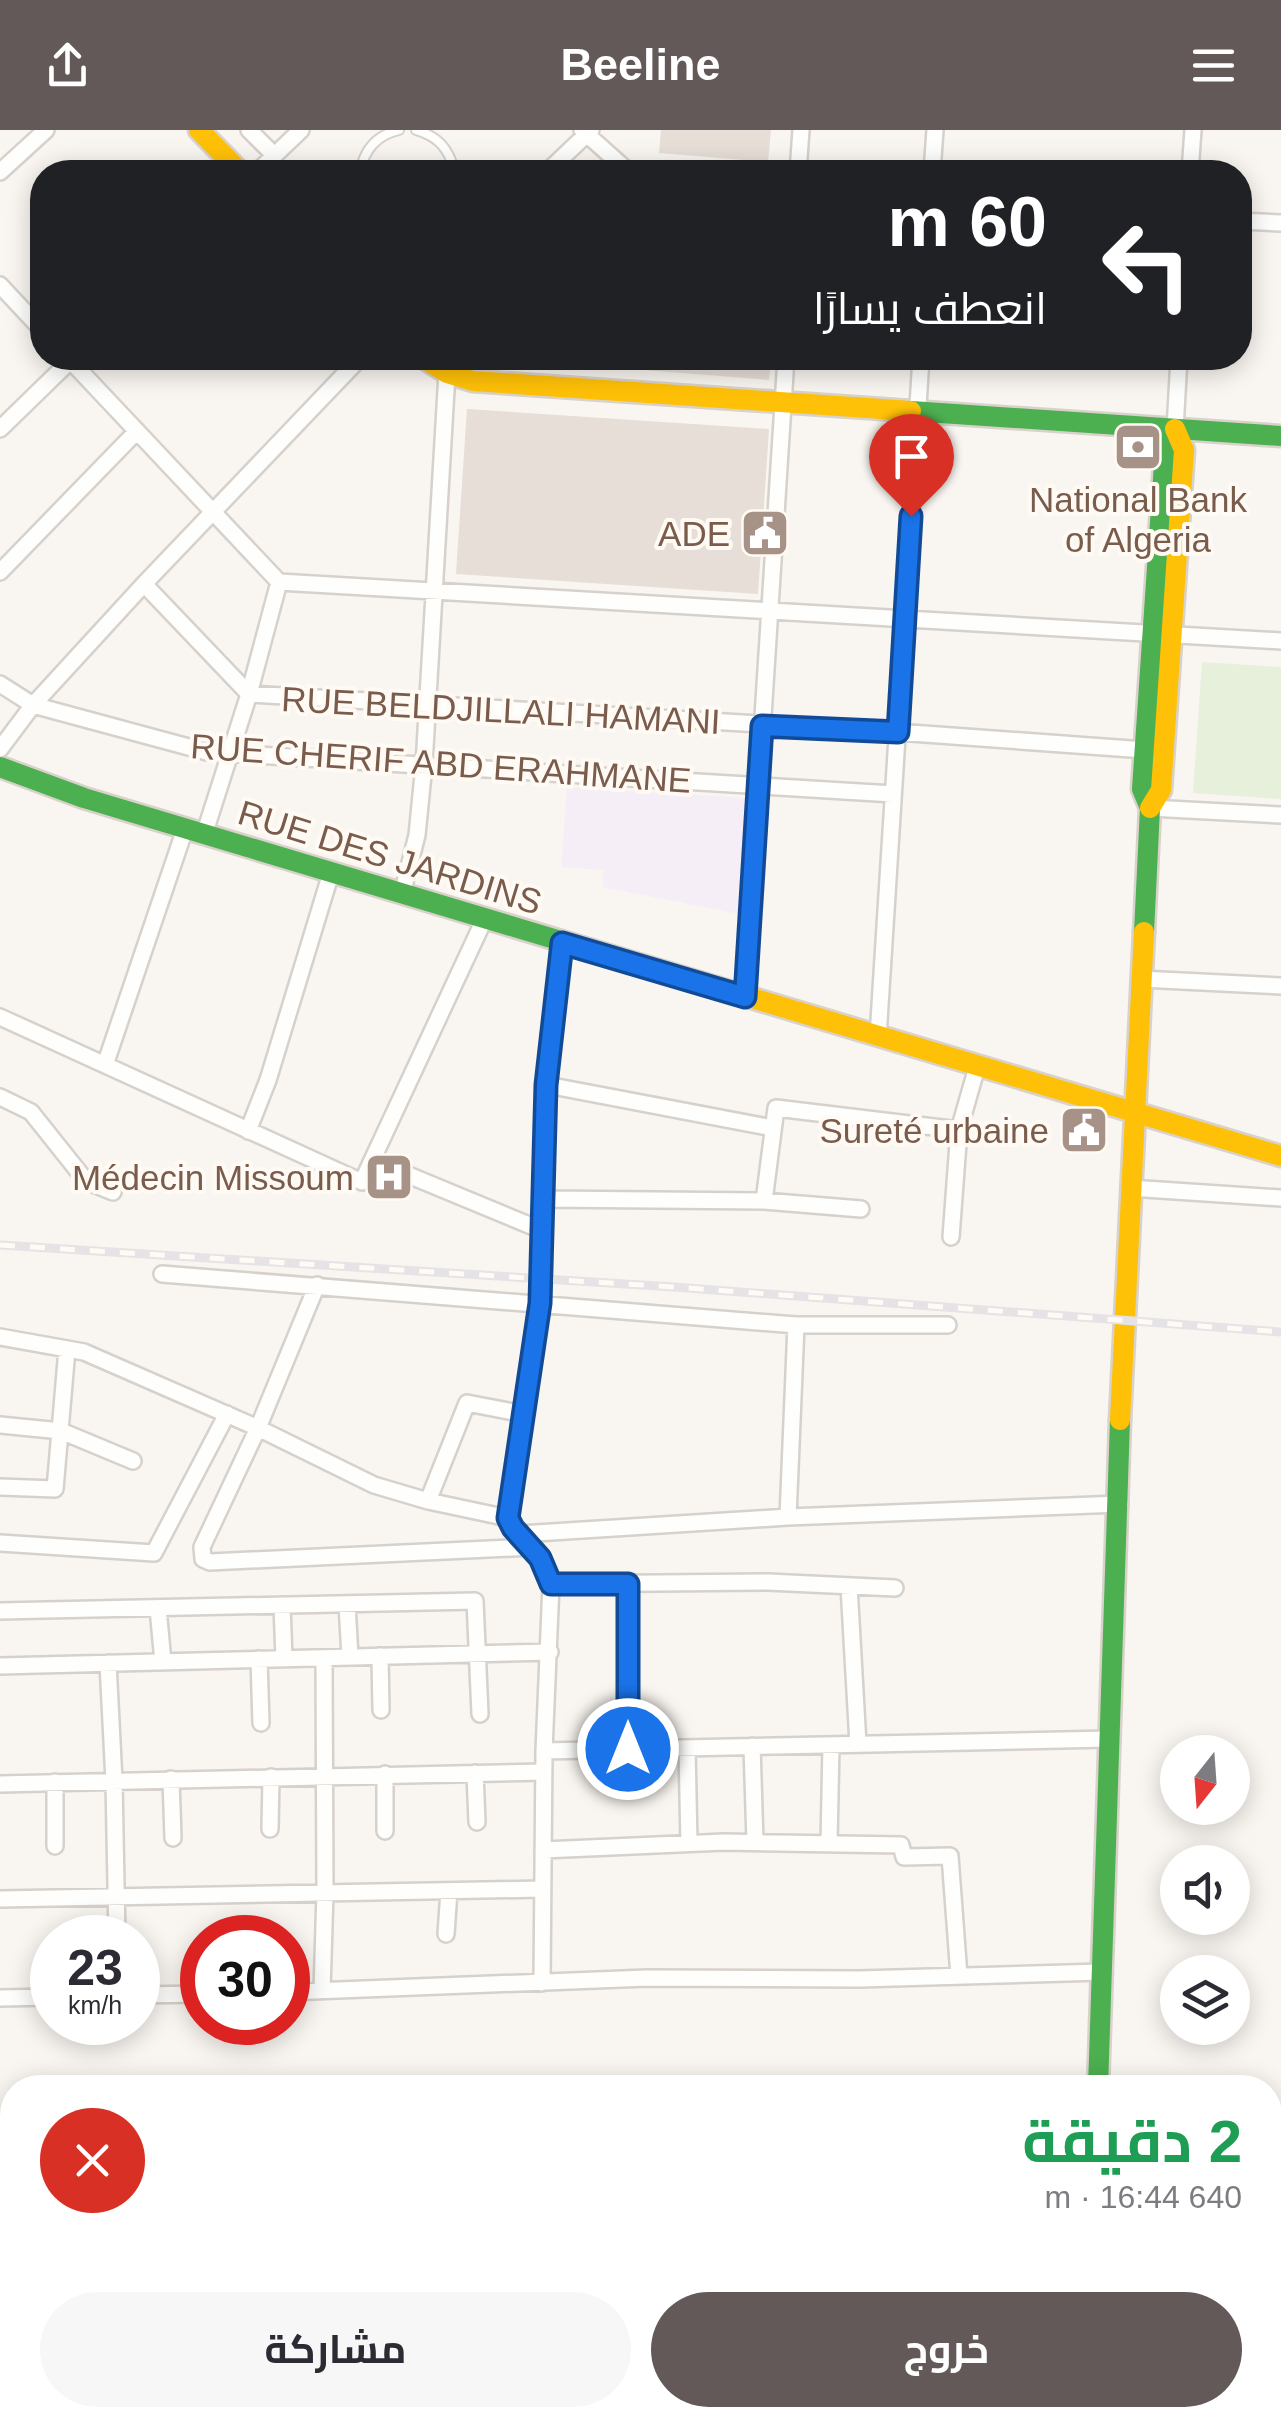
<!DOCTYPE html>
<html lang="ar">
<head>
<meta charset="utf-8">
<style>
	body { margin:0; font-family:Arial,Cairo,sans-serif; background:#f7f7f7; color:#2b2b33; direction:rtl; height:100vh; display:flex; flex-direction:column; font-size:38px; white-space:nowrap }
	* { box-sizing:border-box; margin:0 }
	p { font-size:32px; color:#7c7c81 }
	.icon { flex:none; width:55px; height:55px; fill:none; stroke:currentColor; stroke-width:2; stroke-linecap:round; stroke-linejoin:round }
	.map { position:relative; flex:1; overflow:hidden; direction:ltr }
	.sheet { position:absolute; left:0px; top:1945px; width:1282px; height:352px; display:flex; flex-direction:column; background:#fff; border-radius:40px 40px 0 0; box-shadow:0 5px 25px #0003; direction:rtl }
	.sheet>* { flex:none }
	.guide { position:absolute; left:30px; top:30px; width:1222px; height:210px; border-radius:40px; box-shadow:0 5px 25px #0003; direction:rtl; background:#202124; color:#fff; overflow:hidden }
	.needle { width:65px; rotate:197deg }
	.fabs { position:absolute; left:1160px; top:1605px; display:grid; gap:20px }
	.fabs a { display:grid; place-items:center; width:90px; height:90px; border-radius:50%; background:#fff; box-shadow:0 5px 25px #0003; font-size:50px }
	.speed { position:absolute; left:30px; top:1785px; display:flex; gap:20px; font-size:50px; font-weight:700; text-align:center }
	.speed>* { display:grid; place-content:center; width:130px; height:130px; border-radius:50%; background:#fff; box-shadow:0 5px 25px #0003; line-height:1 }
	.speed small { font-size:25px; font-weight:400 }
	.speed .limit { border:15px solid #d22; background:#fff; color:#111 }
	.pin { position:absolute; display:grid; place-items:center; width:85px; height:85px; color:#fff; margin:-102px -42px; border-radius:50% 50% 50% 0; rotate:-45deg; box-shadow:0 0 10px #0007 }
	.pin .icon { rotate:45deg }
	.me { position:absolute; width:110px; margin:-55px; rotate:0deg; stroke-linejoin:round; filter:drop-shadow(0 0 8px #0008) }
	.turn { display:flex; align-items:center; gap:35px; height:210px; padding:0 40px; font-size:45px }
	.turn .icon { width:130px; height:130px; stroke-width:2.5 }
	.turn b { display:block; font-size:70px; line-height:85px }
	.round { display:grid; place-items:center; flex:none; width:105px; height:105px; border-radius:52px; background:#f7f7f7 }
	.head { display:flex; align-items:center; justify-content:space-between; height:170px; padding:0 40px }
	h1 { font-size:60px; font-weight:700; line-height:75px; color:#1e9e55 }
	.action { display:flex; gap:20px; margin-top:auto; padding:20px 40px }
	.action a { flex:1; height:115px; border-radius:60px; background:#625958; color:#fff; font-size:40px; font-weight:700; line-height:115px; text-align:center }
	.action a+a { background:#f7f7f7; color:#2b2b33 }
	header { display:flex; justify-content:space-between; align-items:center; height:130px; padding:0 40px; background:#625958; color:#fff; font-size:45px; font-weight:700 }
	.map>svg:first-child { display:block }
</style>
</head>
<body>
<header><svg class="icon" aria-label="menu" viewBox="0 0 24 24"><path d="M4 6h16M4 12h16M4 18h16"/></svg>Beeline<svg class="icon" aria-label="share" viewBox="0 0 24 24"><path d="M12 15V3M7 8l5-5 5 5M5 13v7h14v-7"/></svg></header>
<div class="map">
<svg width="1281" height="2297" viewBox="0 0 1281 2297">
	<rect width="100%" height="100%" fill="#f9f5f0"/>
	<!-- education -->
	<path fill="#f6eef6" d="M567 657 746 668 740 784 603 757V740L561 737Z"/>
	<!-- green -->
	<path fill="#e7f0db" d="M1202 532 1281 537V669L1193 663Z"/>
	<!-- building -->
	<path fill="#e6ded7" d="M661 0H771L768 32 659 23Z
		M618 228H771L769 250 618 238Z
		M467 279 769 299 758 464 456 444Z"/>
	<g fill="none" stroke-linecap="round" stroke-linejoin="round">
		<!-- lane casing -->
		<g stroke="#d7d1cb" stroke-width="12">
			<path id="lane" d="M416 0C440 7 449 20 455 42
				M360 42C364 21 376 5 399 0"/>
		</g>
		<!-- street casing -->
		<g stroke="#d7d1cb" stroke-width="20">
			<path id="street" d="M249 0 274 25
				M582 0 629 42
				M0 42 46 0
				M257 42 301 0
				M547 42 591 0
				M798 42 801 0
				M932 42 935 0
				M1190 42 1193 0
				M1240 91 1281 93
				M0 155 42 200
				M68 228 279 452
				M0 299 73 228
				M1175 299 1179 228
				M0 442 137 301
				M279 452 1281 511
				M144 454 249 564 897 602 1145 620
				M0 554 33 575 207 622 893 664
				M0 619 33 575 144 454 360 228
				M1150 678 1281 685
				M204 705 249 564 279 452
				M402 764 417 705 424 635 447 243
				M1141 849 1281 856
				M745 867 786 228
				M0 887 362 1052 484 790
				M878 907 921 228
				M105 935 185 699
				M547 955 773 998
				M0 967 31 982 86 1051 113 1062
				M248 1001 268 950 331 743
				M372 1030 541 1100
				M1130 1058 1281 1068
				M545 1069 764 1071 776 978 959 1000
				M764 1071 861 1079
				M951 1107 959 1000 977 937
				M162 1144 796 1195H948
				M317 1155 258 1298 202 1417 203 1429 210 1432 532 1417
				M0 1207 84 1222 258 1298 374 1355 428 1371 508 1388
				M0 1295 61 1301 133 1331
				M0 1357 55 1359 67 1219
				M428 1371 467 1273 524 1284
				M788 1387 796 1195
				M520 1404 788 1387 1120 1374
				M0 1413 154 1423 227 1284
				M551 1454 768 1452 895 1458
				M849 1456 858 1614
				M347 1474 350 1527
				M282 1475 284 1529
				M158 1478 163 1532
				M0 1481 475 1471 480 1584
				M380 1526 381 1580
				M259 1529 261 1593
				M108 1533 114 1651 117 1808
				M0 1536 550 1522
				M752 1616 755 1712
				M687 1618 689 1713
				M628 1619V1454
				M544 1621 1108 1609
				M475 1643 477 1692
				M385 1644V1701
				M171 1649 173 1708
				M55 1652V1716
				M0 1654 544 1642
				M270 1699 271 1647
				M829 1714 831 1615
				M543 1720 724 1712 901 1715 904 1727 950 1726 959 1846
				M0 1769 542 1759
				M446 1804 449 1761
				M542 1853 544 1621 551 1454 540 1428 513 1398 508 1388 540 1173 547 955 562 813
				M322 1861 325 1763 324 1528
				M288 1862 647 1848 859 1849 1101 1842
				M138 1865 202 1864
				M0 1868 52 1867"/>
		</g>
		<!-- fast casing -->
		<g stroke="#d9d2cb" stroke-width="25">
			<path id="fast" d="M911 281 1281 306
				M0 637 84 668 591 820
				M1144 802 1150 678 1142 659 1165 319 1175 299
				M1098 1958 1120 1290"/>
		</g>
		<!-- slow casing -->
		<g stroke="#d9d2cb" stroke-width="25">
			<path id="slow" d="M199 0 240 42
				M423 228 447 243 473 251 911 281
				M1150 678 1161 660 1184 320 1175 299
				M591 820 1281 1026
				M1120 1290 1144 802"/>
		</g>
		<!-- jam casing -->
		<g stroke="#d9d2cb" stroke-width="25">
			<path id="jam" d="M1091 2285V2297"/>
		</g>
		<!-- lane -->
		<use href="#lane" stroke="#fefefd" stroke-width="8"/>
		<!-- street -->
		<use href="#street" stroke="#fefefd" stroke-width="15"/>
		<!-- fast -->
		<use href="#fast" stroke="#4caf50" stroke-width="20"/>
		<!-- slow -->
		<use href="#slow" stroke="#ffc107" stroke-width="20"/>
		<!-- jam -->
		<use href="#jam" stroke="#c62828" stroke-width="20"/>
		<!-- rail casing -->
		<g stroke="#e6e3e7" stroke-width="9">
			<path id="rail" d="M0 1115 674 1157 1281 1202"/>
		</g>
		<!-- rail -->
		<use href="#rail" stroke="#fffaf3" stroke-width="5" stroke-dasharray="15" stroke-linecap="butt"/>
	</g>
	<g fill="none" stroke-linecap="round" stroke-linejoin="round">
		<!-- route casing -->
		<g stroke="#114b97" stroke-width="25">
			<path id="route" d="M628 1619V1454H551L540 1428 513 1398 508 1388 540 1173 546 955 562 813 745 867 762 596 898 602 911 386"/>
		</g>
		<!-- route -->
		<use href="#route" stroke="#1a73e8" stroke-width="18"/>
	</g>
	<!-- icons -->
	<defs>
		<g id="bank-square" transform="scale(2.5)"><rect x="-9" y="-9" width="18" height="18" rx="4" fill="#a69286" stroke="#fffaf3"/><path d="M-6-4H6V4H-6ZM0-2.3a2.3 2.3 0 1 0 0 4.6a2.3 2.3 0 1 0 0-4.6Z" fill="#fff"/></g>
		<g id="civic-square" transform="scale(2.5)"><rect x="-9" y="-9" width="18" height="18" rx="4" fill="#a69286" stroke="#fffaf3"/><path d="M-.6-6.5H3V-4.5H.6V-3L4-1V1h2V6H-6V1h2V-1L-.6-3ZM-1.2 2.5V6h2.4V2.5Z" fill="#fff"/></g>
		<g id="hospital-square" transform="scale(2.5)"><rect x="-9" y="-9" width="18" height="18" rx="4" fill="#a69286" stroke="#fffaf3"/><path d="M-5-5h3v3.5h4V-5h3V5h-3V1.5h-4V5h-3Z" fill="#fff"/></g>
	</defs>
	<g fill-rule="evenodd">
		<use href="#bank-square" x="1138" y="317"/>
		<use href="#civic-square" x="765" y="403"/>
		<use href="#civic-square" x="1084" y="1000"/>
		<use href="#hospital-square" x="389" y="1047"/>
	</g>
	<g text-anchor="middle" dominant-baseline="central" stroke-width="8" stroke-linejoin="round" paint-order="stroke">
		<!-- poi labels -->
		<g font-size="35" fill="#7a5c4d" stroke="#fffaf3" text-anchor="end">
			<text x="1138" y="369" text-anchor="middle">National Bank<tspan x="1138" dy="40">of Algeria</tspan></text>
			<text x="730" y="403">ADE</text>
			<text x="1049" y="1000">Sureté urbaine</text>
			<text x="354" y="1047">Médecin Missoum</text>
		</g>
		<!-- street labels -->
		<g font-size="35" fill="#7a5c4d" stroke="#fffaf3">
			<text transform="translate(501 580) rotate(3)">RUE BELDJILLALI HAMANI</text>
			<text transform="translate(441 633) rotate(4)">RUE CHERIF ABD ERAHMANE</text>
			<text transform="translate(390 727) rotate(17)">RUE DES JARDINS</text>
		</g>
	</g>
</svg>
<div class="fabs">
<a><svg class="needle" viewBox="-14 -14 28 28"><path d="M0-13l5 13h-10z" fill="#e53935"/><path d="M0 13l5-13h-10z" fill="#7c7c81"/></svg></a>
<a><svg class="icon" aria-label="sound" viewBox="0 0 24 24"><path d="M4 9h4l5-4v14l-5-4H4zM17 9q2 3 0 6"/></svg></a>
<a><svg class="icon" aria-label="layers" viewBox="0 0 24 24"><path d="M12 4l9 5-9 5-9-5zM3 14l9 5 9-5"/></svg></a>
</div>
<div class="speed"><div>23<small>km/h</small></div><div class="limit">30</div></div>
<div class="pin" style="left:911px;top:386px;background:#d93025"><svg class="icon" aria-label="arrive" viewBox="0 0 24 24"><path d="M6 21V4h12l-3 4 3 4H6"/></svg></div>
<svg class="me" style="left:628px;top:1619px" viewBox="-20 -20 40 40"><circle r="17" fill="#1a73e8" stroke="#fff" stroke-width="3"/><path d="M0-11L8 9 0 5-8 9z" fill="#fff"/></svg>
<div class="guide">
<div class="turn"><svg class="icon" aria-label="left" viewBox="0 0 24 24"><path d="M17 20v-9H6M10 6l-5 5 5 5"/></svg><div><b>60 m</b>انعطف يسارًا</div></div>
</div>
<section class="sheet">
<div class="head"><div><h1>2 دقيقة</h1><p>640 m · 16:44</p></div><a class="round" style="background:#d93025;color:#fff"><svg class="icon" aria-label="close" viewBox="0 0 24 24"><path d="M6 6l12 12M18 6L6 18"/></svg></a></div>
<div class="action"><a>خروج</a><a>مشاركة</a></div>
</section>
</div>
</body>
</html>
